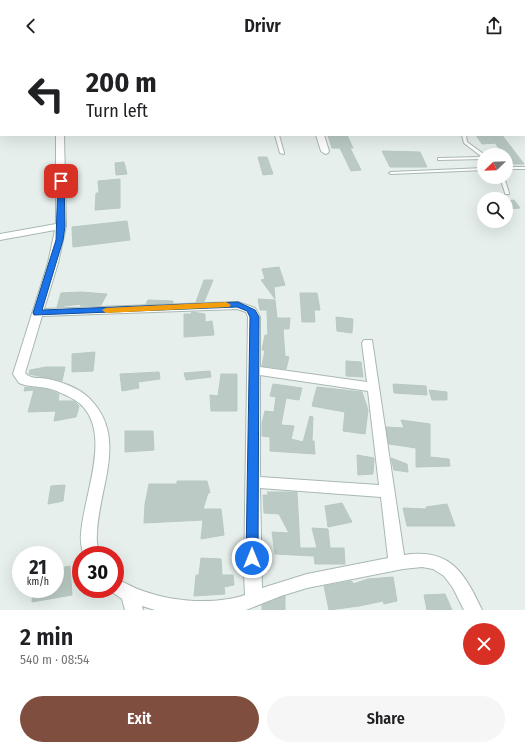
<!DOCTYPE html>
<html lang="en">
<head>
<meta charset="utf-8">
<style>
	body { margin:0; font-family:"Fira Sans Condensed",sans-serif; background:#f6f6f6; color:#202124; height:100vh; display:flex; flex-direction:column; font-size:15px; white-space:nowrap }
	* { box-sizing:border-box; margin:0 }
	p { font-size:13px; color:#757577 }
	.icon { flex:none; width:22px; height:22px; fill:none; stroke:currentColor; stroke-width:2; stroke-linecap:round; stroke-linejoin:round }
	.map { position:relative; height:558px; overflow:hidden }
	.panel { display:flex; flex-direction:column; background:#fff; flex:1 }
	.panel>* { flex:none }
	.guide { position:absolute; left:0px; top:0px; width:525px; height:84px; box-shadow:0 4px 16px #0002; background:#fff; color:#202124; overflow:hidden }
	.needle { width:26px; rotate:247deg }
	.tools { position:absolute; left:477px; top:96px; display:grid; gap:8px }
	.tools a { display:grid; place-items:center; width:36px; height:36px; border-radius:50%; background:#fff; box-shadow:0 4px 16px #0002; font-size:20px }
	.speed { position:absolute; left:12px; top:494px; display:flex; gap:8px; font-size:20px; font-weight:700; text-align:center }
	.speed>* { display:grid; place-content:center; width:52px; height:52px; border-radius:50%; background:#fff; box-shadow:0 4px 16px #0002; line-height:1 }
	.speed small { font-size:10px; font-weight:400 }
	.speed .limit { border:6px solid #d22; background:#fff; color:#111 }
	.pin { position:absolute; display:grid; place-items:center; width:34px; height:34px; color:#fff; margin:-17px; border-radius:8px; box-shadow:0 2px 6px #0006 }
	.me { position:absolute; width:44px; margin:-22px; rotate:0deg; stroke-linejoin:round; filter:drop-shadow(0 0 3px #0008) }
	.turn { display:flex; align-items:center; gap:14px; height:84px; padding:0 20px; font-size:18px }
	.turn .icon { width:52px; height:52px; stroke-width:2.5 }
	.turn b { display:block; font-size:28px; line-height:34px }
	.round { display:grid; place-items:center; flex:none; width:42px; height:42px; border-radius:21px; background:#f6f6f6 }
	.head { display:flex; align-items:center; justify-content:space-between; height:68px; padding:0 20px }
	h1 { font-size:24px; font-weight:600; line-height:30px }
	.cta { display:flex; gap:8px; margin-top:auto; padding:8px 20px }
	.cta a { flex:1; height:46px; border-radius:24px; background:#7f4e3f; color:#fff; font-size:16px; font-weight:600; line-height:46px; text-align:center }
	.cta a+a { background:#f6f6f6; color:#202124 }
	header { display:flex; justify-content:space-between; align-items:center; height:52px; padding:0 20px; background:#fff; font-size:18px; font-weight:600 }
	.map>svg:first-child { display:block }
</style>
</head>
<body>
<header><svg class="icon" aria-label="back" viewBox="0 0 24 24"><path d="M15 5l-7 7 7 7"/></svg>Drivr<svg class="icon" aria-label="share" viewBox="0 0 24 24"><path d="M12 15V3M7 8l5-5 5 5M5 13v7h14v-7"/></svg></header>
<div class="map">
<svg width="525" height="558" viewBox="0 0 525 558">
	<rect width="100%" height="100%" fill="#e6efeb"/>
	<!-- building -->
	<path fill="#bbcac4" stroke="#b8c9c2" d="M347 83 353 96H350L361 118 351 119 340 96H332L328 84Z
		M476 83H502L524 112H511L495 91 482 92Z
		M382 99 420 100 427 115H390Z
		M258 105H267L273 122 263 123Z
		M124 110 127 122 116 123 115 111Z
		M120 127V156L95 158 96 141H99L98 129Z
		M514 148 520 156 506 157V149Z
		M127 169 130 188 73 195 72 175Z
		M279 215 285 233 274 235 275 247 261 228 265 227 262 217Z
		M204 228H213L204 250H196Z
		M81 240 107 242 101 253 80 254 82 252 57 255 61 241Z
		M300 241H317L320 258H314L315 270H302Z
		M258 247 275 248 277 266H290L289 277H283L285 304 289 305 286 317 262 314 265 298H262L265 283H268L267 258H260Z
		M148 248 173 249V251L146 252Z
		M192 260 205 262V270L212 269 214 283 184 285V262H191Z
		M336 265 353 267 352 281 337 279Z
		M95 300 93 319 72 320V302Z
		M346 309 361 310 363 325 346 324Z
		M46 315H65L62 329 29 322 30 318Z
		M210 319 211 325 186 328 184 321Z
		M159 320 160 327 138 330 139 336 122 339 120 322Z
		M221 322H237V359H211L210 343 218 344Z
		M273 332 302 336 299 348 286 346 281 373 294 374 291 387 303 390 310 364 313 365 312 389H314L315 402 270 399V385L262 384V371L265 359 274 360 276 345 270 344Z
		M393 332 426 334 427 343 394 341Z
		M25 335 47 337 59 342 58 349H74L79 354 76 365 54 369 56 359 28 360 34 338 24 339Z
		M317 335 362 340 368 358 365 382 343 379 345 360 312 354Z
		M429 338 447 340V348H432Z
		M401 368 430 372V405L449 407 450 414 416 415V396L389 392 386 375 404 376Z
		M125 379H153L154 398 125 400Z
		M357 403 374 406 373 422 358 423Z
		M391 406 407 412 408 420 394 418Z
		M177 429H207L210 441H208L203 457H221L224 483 201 487 203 468 144 471 145 452 149 432H177Z
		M65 433 63 449 48 452 51 434Z
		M267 440H297L300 496H317L312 476 328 477 330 496H344L345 512H315L314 504 275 502 272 480 289 481 279 462 264 461 263 443H269Z
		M342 451 352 470 328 475 325 454Z
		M447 452 455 474H407L403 456 427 457 426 455Z
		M201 506 221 507 222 523H233L234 533 224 535 225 542 194 544 196 523H199Z
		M70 514 72 543 32 550 33 537H55V517Z
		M393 525 397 549 384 552 383 549 359 554 329 558 324 534 352 529 353 532 368 527Z
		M445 542 452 558H427L424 543Z
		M285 544V558H262V553Z"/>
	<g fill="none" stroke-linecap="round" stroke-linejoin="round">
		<!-- service casing -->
		<g stroke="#a8b8b2" stroke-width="2">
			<path id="service" d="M524 54H525V57H524Z
				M275 83H279L284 101V102L280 101Z
				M462 83H466L467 90 485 103H484V107L438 108V106H440L482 105 464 91Z
				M506 115H525V117H506Z
				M484 116V118L391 122 389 121 391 120Z
				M500 125H504L509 141V142H505V141Z"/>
		</g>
		<!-- minor casing -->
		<g stroke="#a8b8b2" stroke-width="2">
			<path id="minor" d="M12 0H19V1H12Z
				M376 0H383V1H376Z
				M524 27H525V31H524Z
				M0 65H1V69H0Z
				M56 83H64L66 174 58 211 44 257 238 250 255 256 260 265V315L367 330 362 291 364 288H372L404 503C450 496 464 520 482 558H464L453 536 444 524 433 517 422 515 403 517 307 536 281 544 246 558H155L142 554 143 558H125L122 547 108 537H115V527C125 530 133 536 143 539 173 550 215 553 245 543L244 521 248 265 246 260 237 257 42 264 25 321C31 328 40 325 48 327 62 330 79 336 89 346 129 385 98 436 97 482 96 489 98 496 99 503H83C82 496 80 489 81 482 83 443 116 375 75 348 66 343 56 338 47 336 37 334 28 335 19 331L13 322 48 211 55 178 0 188V182L56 172ZM260 323 368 339 379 433 260 425ZM260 436 381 445 388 506 307 522 262 536Z
				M316 83H324L329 99 328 101 325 102 321 99Z"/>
		</g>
		<!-- service -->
		<use href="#service" fill="#fff" fill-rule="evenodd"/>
		<!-- minor -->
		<use href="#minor" fill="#fff" fill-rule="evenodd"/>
	</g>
	<!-- route -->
	<path fill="#1a73e8" stroke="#114b97" d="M58 127 64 129 65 174 63 188 42 258 238 250 255 258 259 265 258 506 256 509 252 511 248 509 246 506 250 265 247 259 237 255 34 263 33 261 56 188Z"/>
	<!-- slow -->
	<path fill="#f59e0b" d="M226 250 231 253 229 255 106 261 102 258 106 256Z"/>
</svg>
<div class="tools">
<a><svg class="needle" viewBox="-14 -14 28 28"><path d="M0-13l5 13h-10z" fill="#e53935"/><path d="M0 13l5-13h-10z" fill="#757577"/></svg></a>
<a><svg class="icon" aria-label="search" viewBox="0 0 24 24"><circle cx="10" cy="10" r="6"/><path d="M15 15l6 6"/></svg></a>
</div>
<div class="speed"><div>21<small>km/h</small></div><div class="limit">30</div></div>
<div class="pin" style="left:61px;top:129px;background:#d93025"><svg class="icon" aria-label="arrive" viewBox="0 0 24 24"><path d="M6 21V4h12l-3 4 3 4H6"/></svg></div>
<svg class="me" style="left:252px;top:506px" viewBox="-20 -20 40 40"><circle r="17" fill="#1a73e8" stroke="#fff" stroke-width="3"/><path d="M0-11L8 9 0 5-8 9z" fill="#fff"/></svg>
<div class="guide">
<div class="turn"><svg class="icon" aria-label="left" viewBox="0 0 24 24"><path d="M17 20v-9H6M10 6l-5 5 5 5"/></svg><div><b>200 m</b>Turn left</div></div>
</div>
</div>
<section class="panel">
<div class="head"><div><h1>2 min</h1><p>540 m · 08:54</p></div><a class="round" style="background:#d93025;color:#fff"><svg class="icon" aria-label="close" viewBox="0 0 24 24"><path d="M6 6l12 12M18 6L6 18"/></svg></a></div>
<div class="cta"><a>Exit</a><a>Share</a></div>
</section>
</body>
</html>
